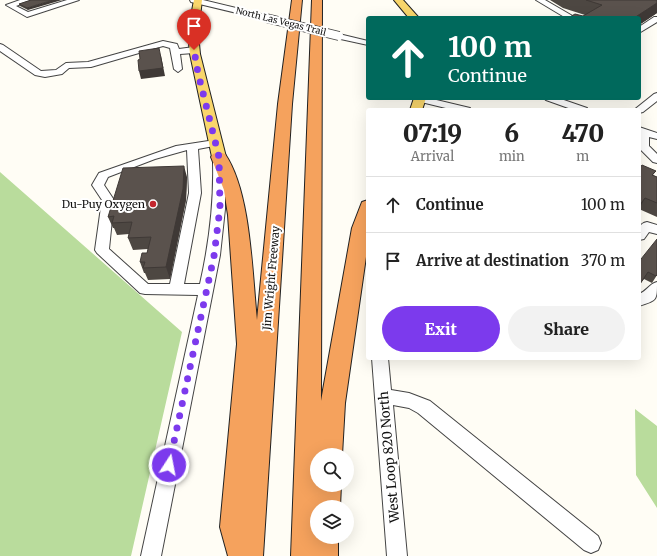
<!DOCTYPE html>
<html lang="en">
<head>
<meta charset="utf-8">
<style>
	body { margin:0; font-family:Merriweather,serif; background:#f2f2f2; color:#222; height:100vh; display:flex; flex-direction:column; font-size:15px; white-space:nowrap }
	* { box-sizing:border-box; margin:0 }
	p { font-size:13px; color:#767676 }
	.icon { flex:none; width:22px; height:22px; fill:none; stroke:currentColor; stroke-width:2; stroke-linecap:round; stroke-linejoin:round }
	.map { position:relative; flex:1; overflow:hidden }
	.sheet { position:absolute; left:366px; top:108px; width:275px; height:252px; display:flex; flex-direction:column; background:#fff; border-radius:4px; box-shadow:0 4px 16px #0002 }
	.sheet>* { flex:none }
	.hud { position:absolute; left:366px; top:16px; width:275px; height:84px; border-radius:4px; box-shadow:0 4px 16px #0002; background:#00695c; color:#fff; overflow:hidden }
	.tools { position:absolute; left:310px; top:448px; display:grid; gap:8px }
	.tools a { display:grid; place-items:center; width:44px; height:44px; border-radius:50%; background:#fff; box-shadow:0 4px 16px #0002; font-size:20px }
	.pin { position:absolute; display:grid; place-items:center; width:34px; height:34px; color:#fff; margin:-41px -17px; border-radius:50% 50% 50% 0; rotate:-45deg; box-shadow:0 0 4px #0007 }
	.pin .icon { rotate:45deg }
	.me { position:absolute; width:44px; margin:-22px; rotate:11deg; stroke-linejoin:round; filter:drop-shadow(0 0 3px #0008) }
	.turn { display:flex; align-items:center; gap:14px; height:84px; padding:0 16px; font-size:18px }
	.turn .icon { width:52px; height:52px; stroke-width:2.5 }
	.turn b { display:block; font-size:28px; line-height:34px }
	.eta { display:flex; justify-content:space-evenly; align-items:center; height:68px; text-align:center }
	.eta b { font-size:24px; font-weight:800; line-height:28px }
	.primary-button { display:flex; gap:8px; margin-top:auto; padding:8px 16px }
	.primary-button a { flex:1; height:46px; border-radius:24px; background:#7c3aed; color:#fff; font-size:16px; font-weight:800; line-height:46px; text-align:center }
	.primary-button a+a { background:#f2f2f2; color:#222 }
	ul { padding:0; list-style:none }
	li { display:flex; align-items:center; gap:12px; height:56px; padding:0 16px; border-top:1px solid #e0e0e0 }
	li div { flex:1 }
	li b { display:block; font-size:15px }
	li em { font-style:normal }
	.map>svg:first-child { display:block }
</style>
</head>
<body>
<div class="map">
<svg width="657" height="556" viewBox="0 0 657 556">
	<rect width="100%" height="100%" fill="#fffdf5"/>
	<!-- forest -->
	<path fill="#b9dc9c" d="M0 172 182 332 131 556H0Z
		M635 409 657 426V508L636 475Z"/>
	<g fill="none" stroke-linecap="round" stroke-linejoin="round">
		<!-- minor casing -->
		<g stroke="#444" stroke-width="2">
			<path id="minor" d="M20 0H32L16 6 28 12 67 0H79L27 17 6 5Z
				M190 0H203L269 16 270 18 266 20 191 2Z
				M536 0H545L576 18H566Z
				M654 17H657V22L639 33V27Z
				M336 34H339L368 41V45L336 38Z
				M163 41 177 44 179 49 194 47 198 50 194 53 180 54 182 69 178 72 174 69 170 48 163 46 91 67 69 68 62 74 45 77 35 75 0 51V44L3 45 41 71 56 70 66 63 88 62Z
				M657 93V101L643 112 639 113V110H634L654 94Z
				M416 98H428L470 108 471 110H454L417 101Z
				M544 98H558L587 108 588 110H574L546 100Z
				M639 127 657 133V139L649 137V146L657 154V163L653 162 639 148Z
				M215 140 220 143 219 145 198 149 201 193 184 284H200C209 244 214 204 213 163L219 160 225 163V209L220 255 161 556H141L198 295 145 294 140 293 97 253 95 250 102 200 92 185 99 173 176 146ZM187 150 189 193 170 284H148L109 249 114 200 104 185 108 177 155 159Z
				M647 222 657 225V234L649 232 644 239 639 240C639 232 637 224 647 222Z
				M657 282C657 301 657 300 639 306V294C647 291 649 284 657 282Z
				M372 358H388L391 390 409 393 430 401 598 536 601 543 598 550 591 553 584 550 418 413 409 408 393 405 407 556H387Z"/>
		</g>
		<!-- major casing -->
		<g stroke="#222" stroke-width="2">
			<path id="major" d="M194 0H202L198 33 200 54 226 157 224 160H214L212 157 190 54 188 33Z
				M394 0H403L419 18H409Z
				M414 98H426L422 110H410Z"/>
		</g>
		<!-- highway casing -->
		<g stroke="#222" stroke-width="2">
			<path id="highway" d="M292 0H302L292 104 263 556H228L220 527 237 344 228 215 224 190 211 157 213 154 219 152 225 154C251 192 252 273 257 320L278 104Z
				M312 0H322L321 401 352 228 362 202 368 200V243L345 403 342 455H317V485H341L340 507H317V537H338V556H291Z"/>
		</g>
		<!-- minor -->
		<use href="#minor" fill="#fff" fill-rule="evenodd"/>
		<!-- major -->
		<use href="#major" fill="#f9d66b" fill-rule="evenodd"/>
		<!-- highway -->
		<use href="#highway" fill="#f5a25d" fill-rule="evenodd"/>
		<!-- minor-bridge casing -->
		<g stroke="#444" stroke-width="10" stroke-linecap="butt">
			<path id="minor-bridge" d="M266 18 339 36"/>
		</g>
		<!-- minor-bridge -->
		<use href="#minor-bridge" stroke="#fff" stroke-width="8"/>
	</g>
	<!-- wall -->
	<path fill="#4d4742" d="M31 0 28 10 20 6 19 4Z
		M550 0H657V13L639 25V18L583 16 585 15 563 8Z
		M639 169 656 171 653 175 657 177V217L639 209Z
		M187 177 186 200 170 279 148 280 145 273H144L140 262 147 253 148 249 133 250 128 238 129 234 117 235 114 228H113L108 217Z
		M639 258 657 275 652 283 644 279 639 285Z"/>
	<!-- shaded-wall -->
	<path fill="#3f3936" d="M53 0H62L28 10 27 8Z
		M657 3V13L639 25V18H634Z
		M161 56 165 76 141 79 139 71Z
		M184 166 187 177 186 200 170 279 166 267Z
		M645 198 639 209V206Z"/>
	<!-- building -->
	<path fill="#5a524d" stroke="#3f3936" d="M31 0H53L27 8 19 4Z
		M586 0H657V3L634 18H568L575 14 583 16 602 5Z
		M159 48 163 68 139 71 138 60 140 59 139 51Z
		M642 165 656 171 652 175 657 177V203L645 198 639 206V169Z
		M184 166 183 189 166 267 143 268 145 262H140L142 253H147L151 237 128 238 132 222 112 223 114 216 108 217 123 168Z
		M657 239V275L656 276 648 272 640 284H639V258L641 259Z"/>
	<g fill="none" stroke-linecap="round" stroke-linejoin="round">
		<!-- route -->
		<path stroke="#7c3aed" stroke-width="7" stroke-dasharray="0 12.6" d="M169 465 214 256 220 208 219 157 198 73 194 50"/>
	</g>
	<!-- markers -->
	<circle fill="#c4262e" stroke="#fff" stroke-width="1.5" cx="153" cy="204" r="4"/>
	<g text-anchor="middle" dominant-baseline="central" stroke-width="4" stroke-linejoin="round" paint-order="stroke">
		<!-- far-street labels -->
		<g font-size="9" fill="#111" stroke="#fff">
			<text transform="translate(281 21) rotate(14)">North Las Vegas Trail</text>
		</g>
		<!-- poi labels -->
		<g font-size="11" fill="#111" stroke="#fff" text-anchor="end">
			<text x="145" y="204">Du-Puy Oxygen</text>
		</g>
		<!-- street labels -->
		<g font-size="11" fill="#111" stroke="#fff">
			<text transform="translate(271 278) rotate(-85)">Jim Wright Freeway</text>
		</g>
		<!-- near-street labels -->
		<g font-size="13" fill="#111" stroke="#fff">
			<text transform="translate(389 457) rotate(-95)">West Loop 820 North</text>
		</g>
	</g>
</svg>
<div class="tools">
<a><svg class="icon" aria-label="search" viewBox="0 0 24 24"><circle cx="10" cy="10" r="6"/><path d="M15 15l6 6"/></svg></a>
<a><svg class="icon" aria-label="layers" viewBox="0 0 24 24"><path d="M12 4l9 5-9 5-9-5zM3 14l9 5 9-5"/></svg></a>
</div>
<div class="pin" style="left:194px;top:50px;background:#d93025"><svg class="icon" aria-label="arrive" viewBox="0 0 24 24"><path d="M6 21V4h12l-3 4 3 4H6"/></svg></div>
<svg class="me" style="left:169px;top:465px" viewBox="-20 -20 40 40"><circle r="17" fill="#7c3aed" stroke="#fff" stroke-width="3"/><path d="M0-11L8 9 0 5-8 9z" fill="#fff"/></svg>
<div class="hud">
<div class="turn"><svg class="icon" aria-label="ahead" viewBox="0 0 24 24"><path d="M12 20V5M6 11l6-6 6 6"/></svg><div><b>100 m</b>Continue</div></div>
</div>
<section class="sheet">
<div class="eta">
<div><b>07:19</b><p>Arrival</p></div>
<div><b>6</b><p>min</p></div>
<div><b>470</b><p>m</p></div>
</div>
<ul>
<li><svg class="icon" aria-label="ahead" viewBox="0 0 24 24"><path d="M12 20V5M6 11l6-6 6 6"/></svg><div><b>Continue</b></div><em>100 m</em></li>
<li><svg class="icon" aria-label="arrive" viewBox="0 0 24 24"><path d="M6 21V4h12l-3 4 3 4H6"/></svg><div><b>Arrive at destination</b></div><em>370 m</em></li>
</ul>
<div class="primary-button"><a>Exit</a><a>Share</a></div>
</section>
</div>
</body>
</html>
